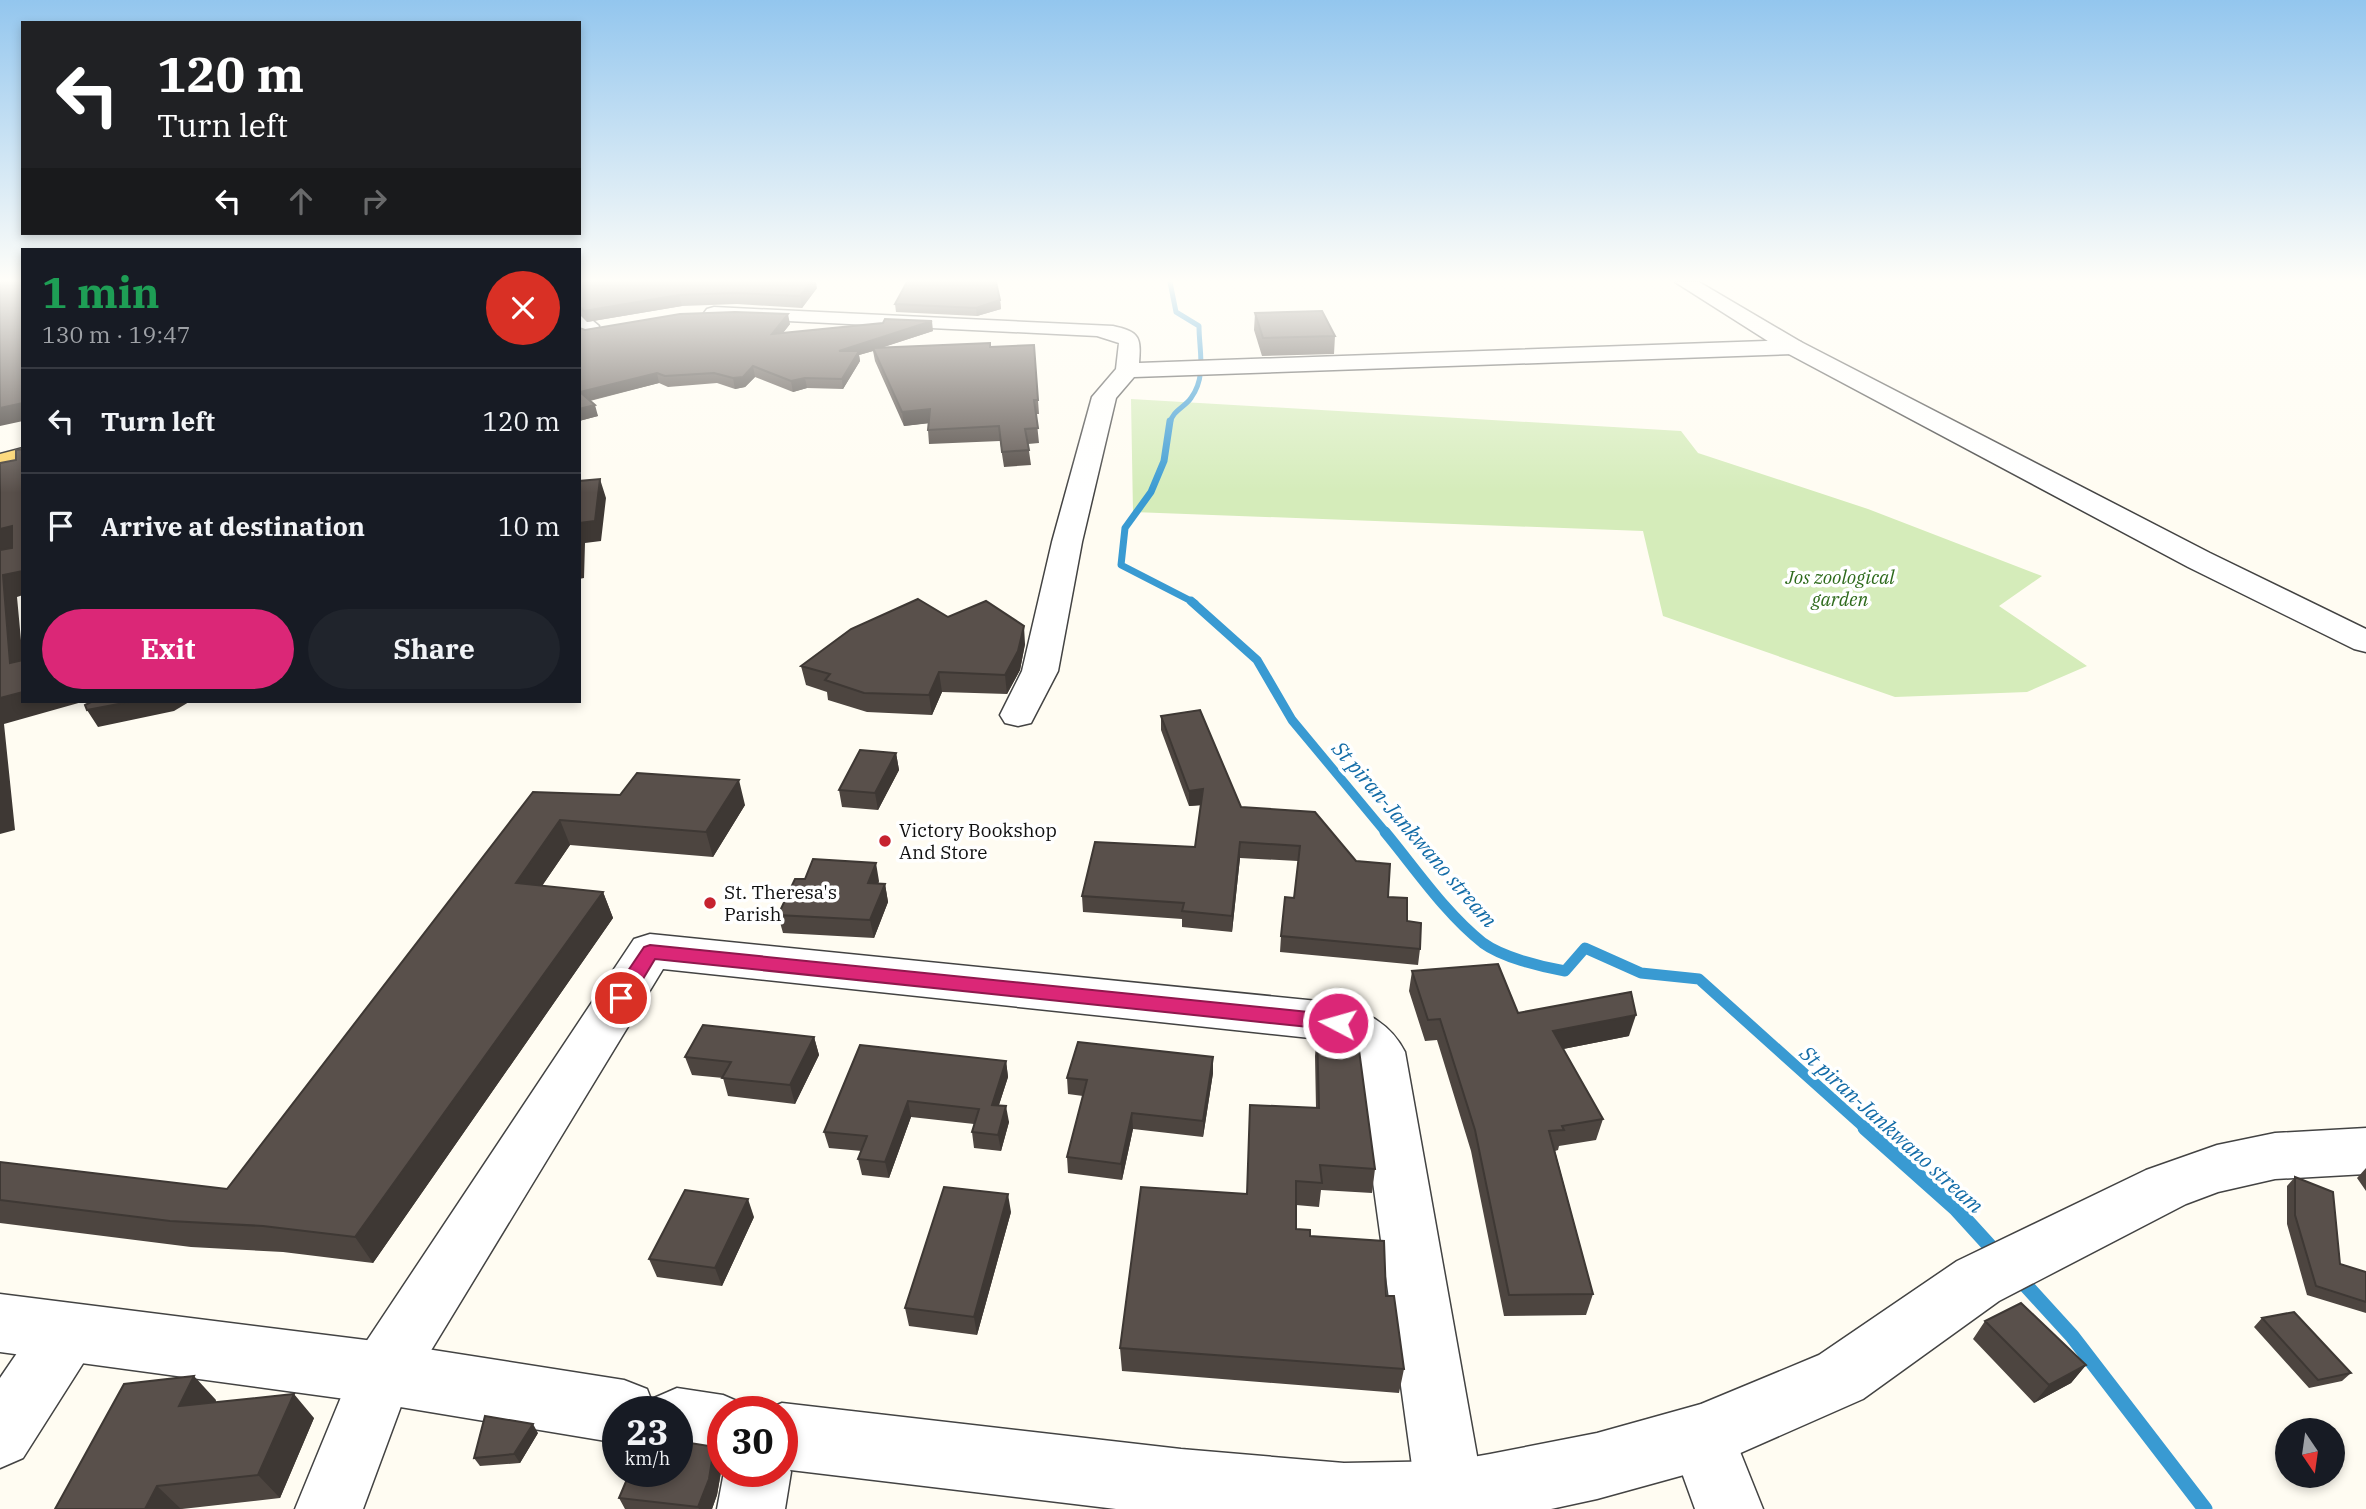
<!DOCTYPE html>
<html lang="en">
<head>
<meta charset="utf-8">
<style>
	body { margin:0; font-family:"IBM Plex Serif",serif; background:#20242c; color:#f1f3f6; height:100vh; display:flex; flex-direction:column; font-size:26px; white-space:nowrap }
	* { box-sizing:border-box; margin:0 }
	p { font-size:23px; color:#9ea1a6 }
	.icon { flex:none; width:38px; height:38px; fill:none; stroke:currentColor; stroke-width:2; stroke-linecap:round; stroke-linejoin:round }
	.map { position:relative; flex:1; overflow:hidden }
	.details { position:absolute; left:21px; top:248px; width:560px; height:455px; display:flex; flex-direction:column; background:#171b24; border-radius:0px; box-shadow:0 4px 10px #0003 }
	.details>* { flex:none }
	.banner { position:absolute; left:21px; top:21px; width:560px; height:214px; border-radius:0px; box-shadow:0 4px 10px #0003; background:#202124; color:#fff; overflow:hidden }
	.needle { width:46px; rotate:167deg }
	.buttons { position:absolute; left:2275px; top:1418px; display:grid; gap:14px }
	.buttons a { display:grid; place-items:center; width:70px; height:70px; border-radius:50%; background:#171b24; box-shadow:0 4px 10px #0003; font-size:35px }
	.speed { position:absolute; left:602px; top:1396px; display:flex; gap:14px; font-size:35px; font-weight:700; text-align:center }
	.speed>* { display:grid; place-content:center; width:91px; height:91px; border-radius:50%; background:#171b24; box-shadow:0 4px 10px #0003; line-height:1 }
	.speed small { font-size:18px; font-weight:400 }
	.speed .limit { border:10px solid #d22; background:#fff; color:#111 }
	.pin { position:absolute; display:grid; place-items:center; width:60px; height:60px; color:#fff; margin:-30px; border:4px solid #fff; border-radius:50%; box-shadow:0 2px 7px #0007 }
	.me { position:absolute; width:77px; margin:-38px; rotate:276deg; stroke-linejoin:round; filter:drop-shadow(0 0 5px #0008) }
	.turn { display:flex; align-items:center; gap:24px; height:147px; padding:0 21px; font-size:32px }
	.turn .icon { width:91px; height:91px; stroke-width:2.5 }
	.turn b { display:block; font-size:49px; line-height:60px }
	.lanes { display:flex; align-items:center; height:66px; padding:0 21px; background:#0003; justify-content:center; gap:35px; direction:ltr }
	.lanes .off { opacity:.35 }
	.round { display:grid; place-items:center; flex:none; width:74px; height:74px; border-radius:37px; background:#20242c }
	.head { display:flex; align-items:center; justify-content:space-between; height:119px; padding:0 21px }
	h1 { font-size:42px; font-weight:700; line-height:52px; color:#1e9e55 }
	.button { display:flex; gap:14px; margin-top:auto; padding:14px 21px }
	.button a { flex:1; height:80px; border-radius:42px; background:#db2777; color:#fff; font-size:28px; font-weight:700; line-height:80px; text-align:center }
	.button a+a { background:#20242c; color:#f1f3f6 }
	ul { padding:0; list-style:none }
	li { display:flex; align-items:center; gap:21px; height:105px; padding:0 21px; border-top:2px solid #363941 }
	li div { flex:1 }
	li b { display:block; font-size:26px }
	li em { font-style:normal }
	.map>svg:first-child { display:block }
</style>
</head>
<body>
<div class="map">
<svg width="2366" height="1509" viewBox="0 0 2366 1509">
	<rect width="100%" height="100%" fill="#fffcf2"/>
	<!-- green -->
	<path fill="#d5ecba" d="M1131 399 1681 431 1698 453 1868 509 2042 576 1999 606 2087 666 2027 692 1895 697 1663 616 1643 531 1133 512Z"/>
	<g fill="none" stroke-linecap="round" stroke-linejoin="round">
		<!-- stream-far4 -->
		<path stroke="#399ad2" stroke-width="5" d="M1170 282 1176 312 1199 326C1199 351 1207 376 1191 398 1185 407 1172 411 1170 423"/>
		<!-- stream-far3 -->
		<path stroke="#399ad2" stroke-width="7" d="M1170 421 1164 461 1151 492 1125 528 1121 565 1195 603"/>
		<!-- stream-far2 -->
		<path stroke="#399ad2" stroke-width="9" d="M1191 601 1257 660 1292 720 1386 833"/>
		<!-- stream-far1 -->
		<path stroke="#399ad2" stroke-width="11" d="M1385 832C1415 868 1445 913 1483 943 1502 957 1541 967 1565 971L1585 948 1641 973 1699 979 1867 1130"/>
		<!-- stream -->
		<path stroke="#399ad2" stroke-width="15" d="M1865 1128 1956 1209 1997 1254
			M2019 1278 2072 1336 2205 1509"/>
		<!-- minor casing -->
		<g stroke="#434343" stroke-width="3">
			<path id="minor" d="M714 307 1113 326C1140 332 1141 337 1139 363L1793 340 1801 342 1804 347 1801 352 1793 354 1134 377 1116 398 1082 542 1058 671 1031 723 1018 726 1005 723 1000 715 1022 671 1052 542 1092 397 1116 369 1119 343 1097 336 707 317 704 313 707 309Z
				M579 313 586 315 599 326 595 336 579 342Z
				M650 934 1338 1003C1367 1012 1391 1024 1405 1052L1484 1495 1478 1509H1422L1416 1495 1356 1058 1329 1040 663 969 407 1390 363 1509H295L360 1351 634 939Z
				M67 1303 89 1312 98 1333 89 1354 23 1458 0 1468V1378L45 1312Z
				M1702 1404 1725 1414 1763 1509H1695L1669 1437 1679 1414Z
				M782 1452 791 1472 785 1509H717L724 1472H782Z"/>
		</g>
		<!-- tertiary casing -->
		<g stroke="#434343" stroke-width="3">
			<path id="tertiary" d="M1675 282H1699L1801 342 2210 553 2366 629V652L2354 649 2188 567 1785 352Z
				M2366 1128V1174L2275 1179 2218 1192 2186 1204 1999 1301 1863 1399 1702 1470 1597 1499 1551 1509H1116L782 1469V1412H760L782 1403 1181 1449 1344 1463 1450 1461 1490 1454 1597 1433 1701 1404 1819 1355 1957 1261 2146 1170 2217 1145 2275 1133Z
				M0 1294 382 1342 624 1380 647 1389 652 1402 654 1398 677 1388 723 1395 746 1405 749 1412H723V1461L677 1454V1412H618V1443L382 1404 0 1352Z"/>
		</g>
		<!-- primary casing -->
		<g stroke="#212121" stroke-width="3">
			<path id="primary" d="M23 448V464L0 470V454Z"/>
		</g>
		<!-- minor -->
		<use href="#minor" fill="#fff" fill-rule="evenodd"/>
		<!-- tertiary -->
		<use href="#tertiary" fill="#fff" fill-rule="evenodd"/>
		<!-- primary -->
		<use href="#primary" fill="#fcd265" fill-rule="evenodd"/>
	</g>
	<!-- wall -->
	<path fill="#4d4540" d="M579 282 817 288 802 308 737 304 682 306 587 322 579 314Z
		M1000 300 1001 309 977 316 896 312 895 304Z
		M1255 313 1335 336 1334 354 1262 356 1254 330Z
		M790 324 783 333 933 331 884 347H990L1034 345 1039 414H1036L1039 443 1028 444 1031 465 1004 467 1000 441 929 444 928 430V423L904 426 875 361 873 351 859 355 860 361 843 389 807 388 793 392 755 377 745 387 735 389 717 383 668 387 659 383 590 401 598 416 579 421V328L585 330Z
		M948 617 1025 644 1020 670 1007 694 942 692 932 715 867 712 828 700 827 692 806 685 801 666Z
		M1161 716 1241 807 1356 861 1388 897 1407 921 1420 949 1418 965 1280 952 1281 936 1294 898 1298 861 1240 858 1232 932 1182 927V919L1083 912 1082 896 1195 847 1201 805 1189 806 1161 730Z
		M896 753 899 770 878 810 842 807 839 790Z
		M533 792 745 805 713 857 570 845 542 886 603 892 613 918 373 1263 283 1252 191 1247 0 1223V1162L227 1189Z
		M879 881 878 884H885L888 902 874 938 783 933 778 915Z
		M1412 971 1518 1013 1629 1036 1563 1049 1603 1119 1596 1140 1559 1146 1558 1150 1555 1151 1593 1294 1586 1315 1504 1316 1471 1151 1437 1040 1425 1041 1409 991Z
		M1317 1032 1375 1169 1372 1193 1321 1190 1319 1207 1296 1205V1229L1310 1236 1386 1296 1404 1369 1399 1393 1122 1371 1120 1348 1316 1108 1315 1056Z
		M814 1037 819 1055 795 1104 728 1096 723 1078 692 1075 685 1057Z
		M1213 1057V1073L1203 1137 1133 1129 1122 1180 1068 1173 1067 1157 1083 1096 1068 1094 1067 1078Z
		M1006 1061 1008 1077 999 1105 1009 1122 1001 1151 974 1148 972 1132 974 1124 911 1117 889 1178 862 1175 858 1159 862 1151 829 1148 824 1132Z
		M2366 1168V1191L2357 1178Z
		M2295 1177 2340 1264 2366 1272V1313L2307 1295 2287 1224V1186Z
		M1011 1212 977 1335 909 1326 905 1308Z
		M754 1217 722 1286 657 1277 649 1259Z
		M2262 1318 2351 1373 2342 1381 2309 1388 2254 1327Z
		M1985 1321 2086 1365 2071 1383 2034 1403 1973 1339Z
		M216 1400V1402L314 1418 280 1498 182 1509H55Z
		M538 1433 520 1463 480 1466 474 1458Z
		M723 1438V1471L721 1472 717 1495 712 1509H625L619 1498 715 1447Z"/>
	<!-- shaded-wall -->
	<path fill="#3e3834" d="M811 282H816L817 288 802 308 800 296Z
		M679 295 682 306 587 322 584 311Z
		M1000 300 1001 309 977 316 976 308Z
		M788 314 790 324 774 344 772 334Z
		M932 321 933 331 874 350 873 348V351L859 355 860 361 843 389 839 351Z
		M753 366 755 377 745 387 735 389 733 378Z
		M657 373 659 383 583 402 580 392Z
		M805 378 807 388 793 392 791 381Z
		M23 403V421L0 426V408Z
		M595 405 598 416 579 421V409Z
		M930 409 931 423 904 426 902 412Z
		M600 479 606 498 601 541 585 543 584 578 579 579V523Z
		M12 526 23 544 0 552V529Z
		M23 571V595L17 597 23 662 10 663 3 575Z
		M1024 626 1025 644 1020 670 1007 694 1005 675Z
		M939 672 942 692 932 715 929 695Z
		M23 692V702H82L4 724 15 830 0 834V698Z
		M129 702H189L174 711 98 727 87 710Z
		M896 753 899 770 878 810 875 793Z
		M739 780 745 805 713 857 706 832Z
		M1203 789V805L1189 806V791Z
		M560 820 570 845 526 909 516 883Z
		M1240 842V858L1232 932V916Z
		M876 863 879 881 871 901 868 883Z
		M885 884 888 902 874 938 870 920Z
		M603 892 613 918 373 1263 355 1237Z
		M1636 1015 1629 1036 1548 1052 1553 1031Z
		M814 1037 819 1055 795 1104 790 1085Z
		M1213 1057V1073L1203 1137V1121Z
		M1006 1061 1008 1077 994 1120 992 1105Z
		M908 1101 911 1117 889 1178 885 1162Z
		M1006 1106 1009 1122 1001 1151 998 1135Z
		M1132 1113 1133 1129 1122 1180 1121 1164Z
		M1008 1194 1011 1212 977 1335 974 1317Z
		M748 1199 754 1217 722 1286 715 1268Z
		M2086 1365 2071 1383 2034 1403 2049 1385Z
		M194 1376 216 1400 202 1430 179 1406Z
		M294 1394 314 1418 280 1498 258 1475Z
		M533 1424 538 1433 520 1463 514 1454Z
		M723 1440V1471L721 1472 717 1495 712 1509H699L698 1507 713 1454Z
		M157 1486 181 1509H145Z"/>
	<!-- building -->
	<path fill="#59504b" stroke="#3e3834" stroke-width="2" d="M0 282H23V403L0 408Z
		M579 282H811L800 296 735 293 679 295 584 311 579 306Z
		M907 282H996L1000 300 976 308 895 304Z
		M1322 311 1335 336 1263 338 1255 313Z
		M735 312 788 314 772 334 883 323 885 319 932 321 839 351H859L842 379 805 378 791 381 753 366 743 377 733 378 714 373 665 376 657 373 580 392 595 405 579 409V328L585 330 680 314Z
		M990 343V347L1034 345 1038 400H1034L1038 428 1025 429 1029 450 1002 452 999 426 928 430 930 409 902 412 873 348Z
		M23 449V571L3 575 10 663 23 660V692L0 698V550L12 548V526L0 529V463L16 460V450Z
		M600 479 595 521 579 523V481Z
		M918 599 948 617 986 601 1024 626 1018 651 1005 675 939 672 929 695 864 693 825 680 830 674 801 666 851 629Z
		M91 702H129L87 710 85 705Z
		M1200 710 1241 807 1315 812 1356 861 1390 864 1388 897 1407 898V921L1421 923 1420 949 1281 936 1285 897 1294 898 1300 846 1240 842 1232 916 1182 911 1184 903 1082 896 1095 842 1195 847 1203 789 1189 791 1161 716Z
		M860 750 896 753 875 793 839 790Z
		M637 773 739 780 706 832 560 820 516 883 603 892 355 1237 263 1226 170 1221 0 1200V1162L227 1189 533 792 620 795Z
		M813 859 876 863 868 883 885 884 870 920 778 915 795 879H805Z
		M1498 964 1518 1013 1631 992 1636 1015 1553 1031 1603 1119 1562 1126 1564 1130 1549 1131 1593 1294 1509 1295 1475 1130 1440 1019 1428 1020 1412 971Z
		M703 1025 814 1037 790 1085 722 1078 731 1062 685 1057Z
		M1317 1032 1354 1033 1357 1035 1375 1169 1320 1165 1322 1183 1296 1181V1229L1310 1230V1236L1384 1241 1386 1296H1394L1404 1369 1120 1348 1141 1187 1247 1194 1250 1105 1319 1108Z
		M1078 1042 1213 1057 1203 1121 1132 1113 1121 1164 1067 1157 1087 1080 1067 1078Z
		M860 1045 1006 1061 992 1105 1006 1106 998 1135 972 1132 979 1109 908 1101 885 1162 858 1159 867 1136 824 1132Z
		M2295 1177 2333 1192 2340 1264 2366 1272V1302L2316 1286 2295 1215Z
		M944 1187 1008 1194 974 1317 905 1308Z
		M685 1190 748 1199 715 1268 649 1259Z
		M2021 1303 2086 1365 2049 1385 1985 1321Z
		M2294 1312 2351 1373 2318 1380 2262 1318Z
		M194 1376 179 1406 294 1394 258 1475 157 1486 145 1509H55L124 1384Z
		M485 1416 533 1424 514 1454 474 1458Z
		M718 1437 723 1438V1440L718 1452 713 1454 709 1479 698 1507 619 1498 630 1472H677V1441L715 1447Z"/>
	<!-- sky -->
	<linearGradient id="sky" x2="0" y2="1"><stop stop-color="#93c6ee"/><stop offset="0.57" stop-color="#fffef9"/><stop offset="1" stop-color="#fffef9" stop-opacity="0"/></linearGradient>
	<rect width="2366" height="493" fill="url(#sky)"/>
	<!-- route -->
	<path fill="#db2777" stroke="#8e194d" stroke-width="2" d="M650 945 1338 1015 1346 1017 1349 1023 1346 1028 1338 1030 655 959 628 1004 621 1006 613 1004 611 998 613 993 644 947Z"/>
	<!-- markers -->
	<g fill="#c6222f" stroke="#fff" stroke-width="2.5">
		<circle cx="885" cy="841" r="7"/>
		<circle cx="710" cy="903" r="7"/>
	</g>
	<g text-anchor="middle" dominant-baseline="central" stroke-width="7" stroke-linejoin="round" paint-order="stroke">
		<!-- park labels -->
		<g font-size="19" font-style="italic" fill="#2f6b1d" stroke="#fff">
			<text x="1840" y="577">Jos zoological<tspan x="1840" dy="22">garden</tspan></text>
		</g>
		<!-- poi labels -->
		<g font-size="19" fill="#101010" stroke="#fff" text-anchor="start">
			<text x="899" y="830">Victory Bookshop<tspan x="899" dy="22">And Store</tspan></text>
			<text x="724" y="892">St. Theresa's<tspan x="724" dy="22">Parish</tspan></text>
		</g>
		<!-- water labels -->
		<g font-size="21" font-style="italic" fill="#136ca7" stroke="#fff">
			<text transform="translate(1415 834) rotate(49)">St piran-Jankwano stream</text>
			<text transform="translate(1892 1129) rotate(42)">St piran-Jankwano stream</text>
		</g>
	</g>
</svg>
<div class="buttons">
<a><svg class="needle" viewBox="-14 -14 28 28"><path d="M0-13l5 13h-10z" fill="#e53935"/><path d="M0 13l5-13h-10z" fill="#9ea1a6"/></svg></a>
</div>
<div class="speed"><div>23<small>km/h</small></div><div class="limit">30</div></div>
<div class="pin" style="left:621px;top:998px;background:#d93025"><svg class="icon" aria-label="arrive" viewBox="0 0 24 24"><path d="M6 21V4h12l-3 4 3 4H6"/></svg></div>
<svg class="me" style="left:1338px;top:1023px" viewBox="-20 -20 40 40"><circle r="17" fill="#db2777" stroke="#fff" stroke-width="3"/><path d="M0-11L8 9 0 5-8 9z" fill="#fff"/></svg>
<div class="banner">
<div class="turn"><svg class="icon" aria-label="left" viewBox="0 0 24 24"><path d="M17 20v-9H6M10 6l-5 5 5 5"/></svg><div><b>120 m</b>Turn left</div></div>
<div class="lanes"><svg class="icon" aria-label="left" viewBox="0 0 24 24"><path d="M17 20v-9H6M10 6l-5 5 5 5"/></svg><svg class="icon off" aria-label="ahead" viewBox="0 0 24 24"><path d="M12 20V5M6 11l6-6 6 6"/></svg><svg class="icon off" aria-label="right" viewBox="0 0 24 24"><path d="M7 20v-9h11M14 6l5 5-5 5"/></svg></div>
</div>
<section class="details">
<div class="head"><div><h1>1 min</h1><p>130 m · 19:47</p></div><a class="round" style="background:#d93025;color:#fff"><svg class="icon" aria-label="close" viewBox="0 0 24 24"><path d="M6 6l12 12M18 6L6 18"/></svg></a></div>
<ul>
<li><svg class="icon" aria-label="left" viewBox="0 0 24 24"><path d="M17 20v-9H6M10 6l-5 5 5 5"/></svg><div><b>Turn left</b></div><em>120 m</em></li>
<li><svg class="icon" aria-label="arrive" viewBox="0 0 24 24"><path d="M6 21V4h12l-3 4 3 4H6"/></svg><div><b>Arrive at destination</b></div><em>10 m</em></li>
</ul>
<div class="button"><a>Exit</a><a>Share</a></div>
</section>
</div>
</body>
</html>
